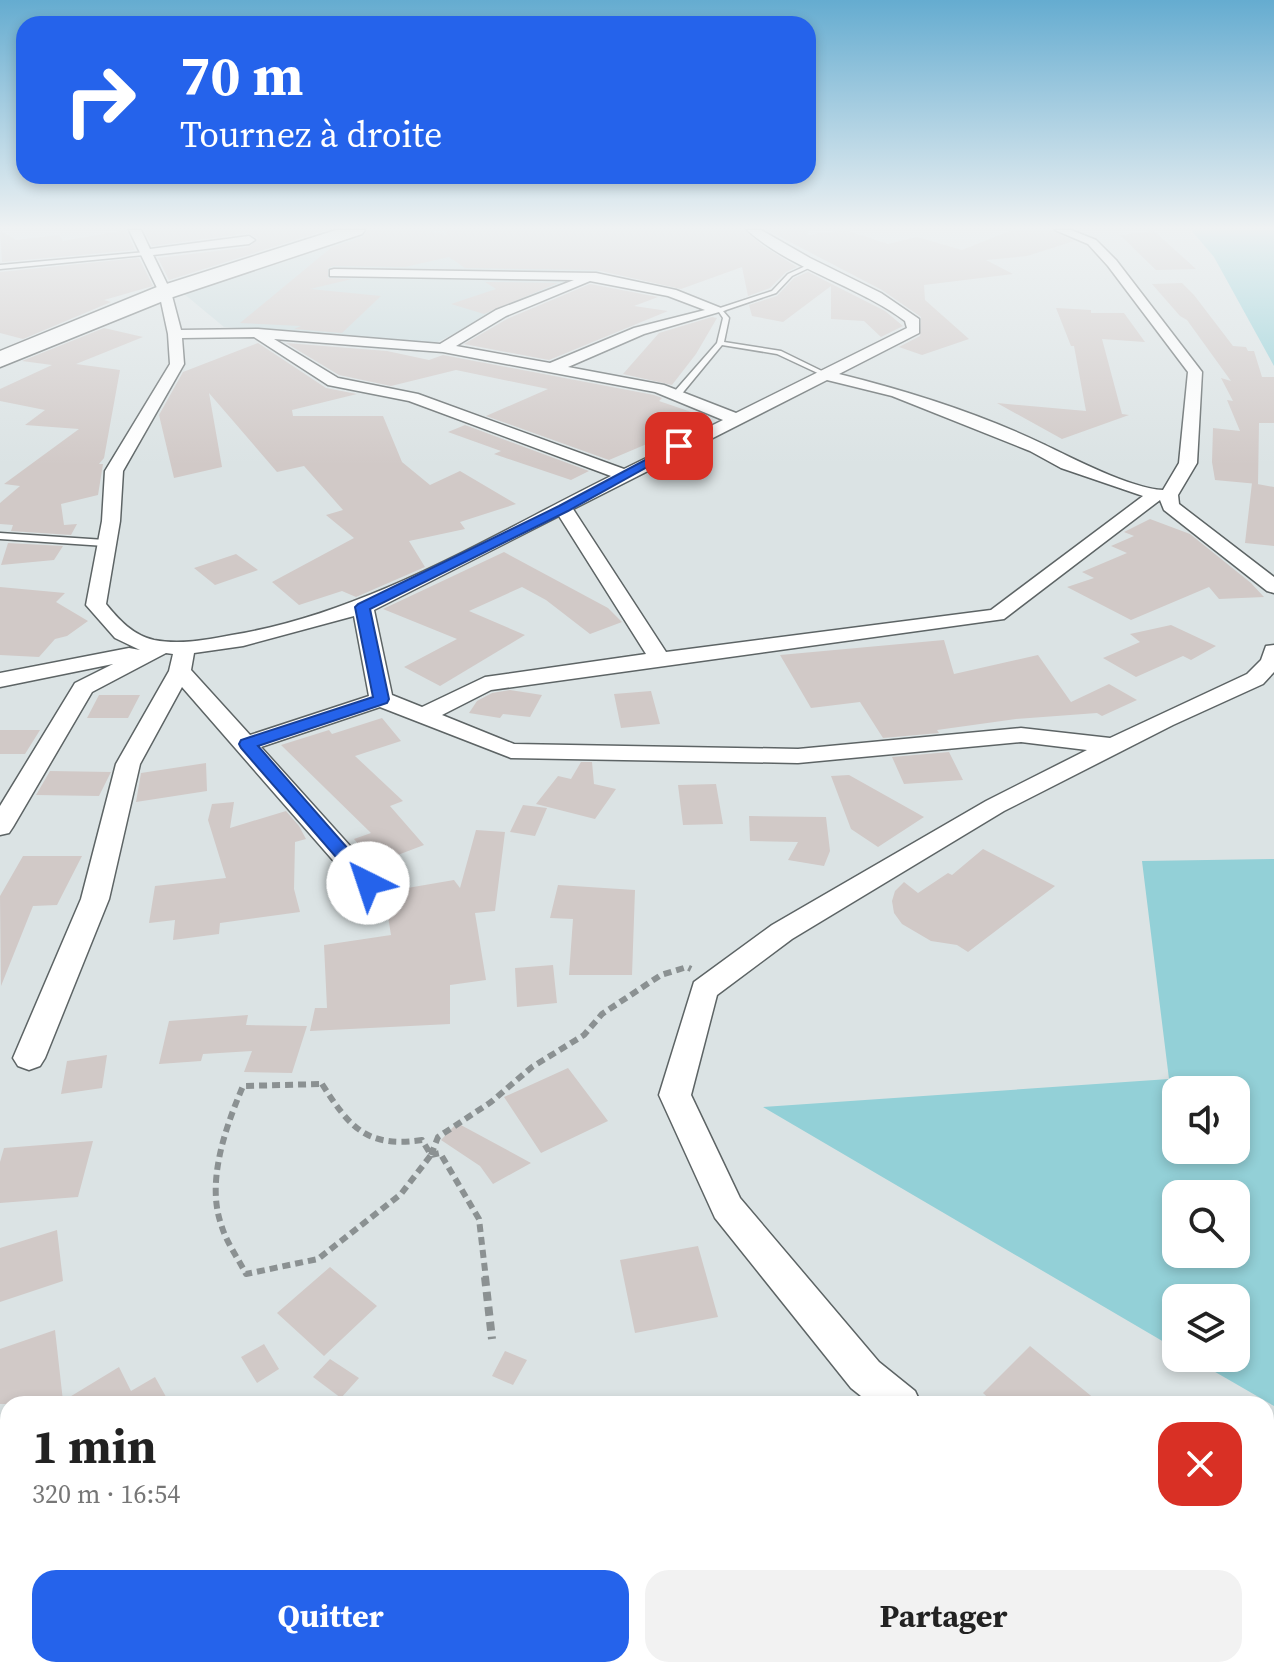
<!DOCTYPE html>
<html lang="fr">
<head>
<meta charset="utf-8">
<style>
	body { margin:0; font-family:"Source Serif 4",serif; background:#f2f2f2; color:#222; height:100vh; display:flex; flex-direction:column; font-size:30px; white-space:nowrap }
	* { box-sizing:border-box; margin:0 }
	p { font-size:26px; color:#767676 }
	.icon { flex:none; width:44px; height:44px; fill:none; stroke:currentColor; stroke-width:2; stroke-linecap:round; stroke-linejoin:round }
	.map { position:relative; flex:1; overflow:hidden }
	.side { position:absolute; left:0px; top:1396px; width:1274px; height:282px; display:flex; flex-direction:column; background:#fff; border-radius:24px 24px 0 0; box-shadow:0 4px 12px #0003 }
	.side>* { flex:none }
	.banner { position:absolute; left:16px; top:16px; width:800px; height:168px; border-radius:24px; box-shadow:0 4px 12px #0003; background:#2563eb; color:#fff; overflow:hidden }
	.fabs { position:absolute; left:1162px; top:1076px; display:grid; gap:16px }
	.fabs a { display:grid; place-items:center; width:88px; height:88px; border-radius:16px; background:#fff; box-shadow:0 4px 12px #0003; font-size:40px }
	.pin { position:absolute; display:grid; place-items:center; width:68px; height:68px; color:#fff; margin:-34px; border-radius:16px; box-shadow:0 4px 12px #0006 }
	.me { position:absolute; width:88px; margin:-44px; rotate:319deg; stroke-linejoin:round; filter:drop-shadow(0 0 6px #0008) }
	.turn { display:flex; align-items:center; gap:28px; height:168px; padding:0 32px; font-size:36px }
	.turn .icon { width:104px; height:104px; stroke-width:2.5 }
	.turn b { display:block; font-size:56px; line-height:68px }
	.round { display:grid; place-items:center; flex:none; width:84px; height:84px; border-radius:24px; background:#f2f2f2 }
	.overview { display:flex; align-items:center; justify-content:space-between; height:136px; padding:0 32px }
	h1 { font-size:48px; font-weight:700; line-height:60px }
	.button { display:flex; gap:16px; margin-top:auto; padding:16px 32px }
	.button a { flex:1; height:92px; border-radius:24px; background:#2563eb; color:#fff; font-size:32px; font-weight:700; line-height:92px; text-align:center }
	.button a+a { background:#f2f2f2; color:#222 }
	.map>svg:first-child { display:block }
</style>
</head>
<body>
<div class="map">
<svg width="1274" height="1677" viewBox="0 0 1274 1677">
	<rect width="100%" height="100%" fill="#dbe3e4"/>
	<!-- built -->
	<path fill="#c7d9db" d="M375 230H555L537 236 609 268 496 312 434 344 224 327 183 293Z"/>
	<!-- green -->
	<path fill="#93d0d7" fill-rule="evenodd" d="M1191 230H1274V366L1214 257Z
		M1274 859V1406L1191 1358H1236V1298H1176V1349L763 1107 1169 1079 1142 861ZM1176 1090H1236V1150H1176ZM1176 1194H1236V1254H1176Z"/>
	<!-- building -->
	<path fill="#d1c9c7" d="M0 230 16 240 59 235 63 241 126 230 135 250 2 262Z
		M144 230H327L169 280 158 258 249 247 258 239 249 233 152 246Z
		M368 230H423L446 235 447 230H744L763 246 797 267 786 272 770 288 748 296 742 267 681 289 596 270 465 268 449 257 405 267 334 266 328 268V278L352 279 310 289 381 296 342 333 294 329 301 326 240 323 332 247 363 237Z
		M767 230H808V235L846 230 888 244 917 237 962 250 1012 230H1052L1074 241 1027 256 986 260 1013 274 924 285 925 300 969 339 922 355 899 347 920 336 921 317 882 290Z
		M1154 231 1196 269 1156 270 1120 235Z
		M139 258 153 286 104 300 111 302 23 339 0 333V272Z
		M808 272 885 311 903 326 881 337 864 321 831 319V286L783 322 752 316 749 305 777 296 794 278Z
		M485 282 558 283 484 314 451 304 496 289Z
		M1182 283 1194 295 1233 346 1246 347 1248 351H1254L1262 377H1274V423H1259L1258 484 1215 480 1212 462 1213 428 1240 431 1227 400 1233 401 1221 378 1231 381 1187 320 1180 316 1152 284Z
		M590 284 658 297 634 306 668 311 549 360 464 344 507 319Z
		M1056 308 1091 310V313H1124L1145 342 1102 339 1122 414 1129 415 1062 439 997 403 1086 411 1074 346H1071Z
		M712 317 717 318 696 354 672 385 623 374 659 333Z
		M104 328 143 337 76 364 120 370 104 458 99 464H103L98 495 61 504 64 525 77 524 71 535 11 531 13 525 0 524V503L20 486 4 484 79 429 25 425 45 410 0 401V389L52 365 22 361Z
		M258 343 326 388 357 394 292 410 293 416H383L402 462 430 485 460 471 516 504 460 522 465 529 409 541 425 567 356 597 342 591 299 605 272 582 354 538 326 515 343 510 304 466 277 472 209 393 222 467 174 478 159 415 183 372Z
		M286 343 387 351 429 360 443 355 654 395 662 398 659 401 697 414 659 431 668 435 609 460 486 416 548 389 456 370 391 386 339 375Z
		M465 425 589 471 571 480 494 454 501 451 448 432Z
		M1252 483 1274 487V546L1245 543Z
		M1150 519 1190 534 1251 583 1264 597 1219 599 1209 587 1131 620 1067 587 1094 578 1082 572 1127 553 1111 546 1134 536 1124 532Z
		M8 543 63 546 54 560 1 565Z
		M504 552 608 608 622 622 590 634 546 600 522 587 469 611 525 635 440 686 404 667 457 639 383 609Z
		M236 554 258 570 215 585 194 568Z
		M0 587 65 593 56 602 88 621 67 636 55 639 39 657 0 655Z
		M1171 625 1216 646 1191 660 1183 656 1136 677 1103 658 1140 642 1130 634Z
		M944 640 954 674 1038 655 1071 702 1109 684 1137 700 1102 716 1097 713 1016 719 937 730 939 733 883 738 860 702 811 708 780 655Z
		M510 690 542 695 530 717 503 714 500 718 469 713 477 701 492 693Z
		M651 691 660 724 621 728 614 694Z
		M99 695H140L128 718H87Z
		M382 718 401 741 355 756 403 801 390 806 424 845 374 864 354 839 371 833 281 745 329 730 332 734Z
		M0 730H40L25 754H0Z
		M949 752 963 780 904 784 892 757Z
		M581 762H592L594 784 616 789 595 819 536 804 558 776 571 779Z
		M206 763 207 791 136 802 141 773Z
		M50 771 111 772 99 796 36 795Z
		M849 775 924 817 878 847 851 829 831 776Z
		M716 784 723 824 683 825 678 785Z
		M234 802 230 828 286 811 299 826 306 839 295 842 294 889 300 912 220 923 219 934 173 940 175 920 149 923 155 886 226 878 208 820 212 804Z
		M523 805 547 808 535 836 510 832Z
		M749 816 826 817 830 851 824 866 788 860 798 842 750 841Z
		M476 830 505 832 495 911 475 913 486 980 450 985V1024L310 1031 315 1008H327L324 945 391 935 384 892 454 880 460 888Z
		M983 849 1055 886 968 952 957 945 931 941 902 924 894 913 892 901 895 891 904 882 918 893 948 873 952 875Z
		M23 856H82L57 905 33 906 1 986 0 896Z
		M558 885 635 890 632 975H569L573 919 550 918Z
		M553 965 557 1003 517 1007 515 968Z
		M248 1015 246 1025 307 1026 292 1073 244 1072 252 1051 203 1054 201 1061 159 1064 169 1021Z
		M107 1055 102 1088 61 1094 67 1061Z
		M568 1068 608 1121 541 1153 504 1097Z
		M457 1123 472 1131 531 1163 493 1184 480 1166 441 1140Z
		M93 1141 78 1197 0 1203V1162L4 1148Z
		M57 1230 63 1281 0 1302V1248Z
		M698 1246 718 1317 635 1333 620 1260Z
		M330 1267 377 1306 324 1356 277 1313Z
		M55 1330 63 1401 119 1367 131 1391 155 1377 170 1404H0V1349Z
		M264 1344 279 1369 257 1383 241 1357Z
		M1030 1346 1101 1404H995L983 1393Z
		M505 1351 527 1360 513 1385 492 1376Z
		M330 1359 359 1378 341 1398 313 1377Z"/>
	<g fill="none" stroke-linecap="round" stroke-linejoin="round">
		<!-- lane casing -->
		<g stroke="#5d6465" stroke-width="3">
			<path id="lane" d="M146 252 144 255 0 269V265Z
				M810 264 815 265 792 276 776 293 723 311 729 318 724 342 781 351 828 374V376H824L777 354 722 345 680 396H674V392L717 343 723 318 717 309 772 291 788 274Z
				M0 533 105 540 109 543 105 546 0 539Z"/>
		</g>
		<!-- street casing -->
		<g stroke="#5d6465" stroke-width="3">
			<path id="street" d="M129 230H141L150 249 249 236 255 240 249 244 153 255 171 292 181 330 258 329 440 344 496 310 574 280 330 276V270L334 269 596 273 676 290 726 310 644 334 568 367 664 385 736 413 907 328 905 321C857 285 792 270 747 230H761L810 258 881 293 919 319V333L839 374C908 391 978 413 1043 444 1072 458 1132 489 1163 490L1179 463 1188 372 1108 266 1088 244 1055 230H1071L1096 240 1116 260 1202 372 1197 463 1178 495 1179 504 1274 577V593L1267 591 1164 510 1160 500 1004 619 491 690 442 715 514 744 798 749 1021 728 1110 738 1247 674 1261 660 1266 646 1274 645V672L1263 684 1173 725 1004 811 792 939 717 995 691 1095 740 1198 879 1362 915 1391 921 1404H871L851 1388 715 1218 659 1095 694 982 772 925 986 801 1087 750 1021 742 798 763 511 758 380 707 261 747 378 877 382 883 378 889 368 892 358 889 182 687 140 764 109 899 45 1058 40 1066 29 1070 18 1066 13 1058 81 899 116 764 169 671 173 654 166 653 92 692 13 827 9 833 0 835V806L72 688 75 683 113 664 0 687V673L129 648 140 650 115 638 86 605 102 521 105 471 170 364 168 334 159 292ZM590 281 668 296 705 310 634 328 550 363 456 346 506 316ZM254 337 328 385 409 401 611 476C490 536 367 613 232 635 207 640 179 645 154 640 133 635 119 620 106 604L120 521 123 471 184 364 182 338ZM274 339 443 352 655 392 723 420 624 469 418 394 338 378ZM827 380 892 396 1030 451 1061 468 1143 496 991 610 666 652 573 509ZM559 516 646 654 485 677 422 707 392 695 374 610ZM354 616 369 696 250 735 191 670 194 653 243 646Z
				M1182 1670H1232L1235 1677H1185Z"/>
		</g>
		<!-- highway casing -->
		<g stroke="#5d6465" stroke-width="3">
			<path id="highway" d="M336 230H365L362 234 173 297 0 367V351L157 287Z"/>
		</g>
		<!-- path-far1 -->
		<path stroke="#8b9192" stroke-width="6" stroke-dasharray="8 5" stroke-linecap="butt" d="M322 1084C350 1128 367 1148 422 1140L431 1155 401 1194 318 1259 246 1274C238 1258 226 1242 221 1224 206 1181 226 1126 243 1086Z
			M431 1155 438 1137 491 1102 532 1067 584 1035 602 1014 661 975 687 967 691 969
			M431 1155 440 1153 479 1219 486 1279"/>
		<!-- path -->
		<path stroke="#8b9192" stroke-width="8" stroke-dasharray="9 6" stroke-linecap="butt" d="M485 1277 492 1339
			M1266 1489 1274 1485"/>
		<!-- lane -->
		<use href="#lane" fill="#fff" fill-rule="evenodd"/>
		<!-- street -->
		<use href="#street" fill="#fff" fill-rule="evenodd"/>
		<!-- highway -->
		<use href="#highway" fill="#fff" fill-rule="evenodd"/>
	</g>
	<!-- sky -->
	<linearGradient id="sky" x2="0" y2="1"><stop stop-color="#65acd0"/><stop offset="0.49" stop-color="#eff2f3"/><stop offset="1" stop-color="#eff2f3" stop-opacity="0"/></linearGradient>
	<rect width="1274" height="465" fill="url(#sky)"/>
	<!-- route -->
	<path fill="#2563eb" stroke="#184099" stroke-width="2" d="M675 444 685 446 568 511 370 609 389 699 387 703 258 746 378 883 368 889 362 887 241 748 239 744 241 740 373 697 355 607 358 604 559 506Z"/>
</svg>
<div class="fabs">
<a><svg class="icon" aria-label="sound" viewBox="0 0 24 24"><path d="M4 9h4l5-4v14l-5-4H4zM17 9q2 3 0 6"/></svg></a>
<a><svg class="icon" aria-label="search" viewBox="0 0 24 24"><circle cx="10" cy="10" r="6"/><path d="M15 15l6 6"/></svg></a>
<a><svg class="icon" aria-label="layers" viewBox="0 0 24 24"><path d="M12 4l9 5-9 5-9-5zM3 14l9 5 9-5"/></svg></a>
</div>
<div class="pin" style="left:679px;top:446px;background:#d93025"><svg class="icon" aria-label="arrive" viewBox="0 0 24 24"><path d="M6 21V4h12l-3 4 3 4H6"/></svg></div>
<svg class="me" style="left:368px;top:883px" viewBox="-20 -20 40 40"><circle r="19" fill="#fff"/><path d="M0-13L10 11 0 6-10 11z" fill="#2563eb"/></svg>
<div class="banner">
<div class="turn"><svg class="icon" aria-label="right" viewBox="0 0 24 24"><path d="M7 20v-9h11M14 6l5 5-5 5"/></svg><div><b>70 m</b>Tournez à droite</div></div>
</div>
<section class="side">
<div class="overview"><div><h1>1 min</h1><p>320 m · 16:54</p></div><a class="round" style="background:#d93025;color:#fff"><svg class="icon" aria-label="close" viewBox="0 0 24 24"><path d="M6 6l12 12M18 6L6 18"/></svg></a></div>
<div class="button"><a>Quitter</a><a>Partager</a></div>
</section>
</div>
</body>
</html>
